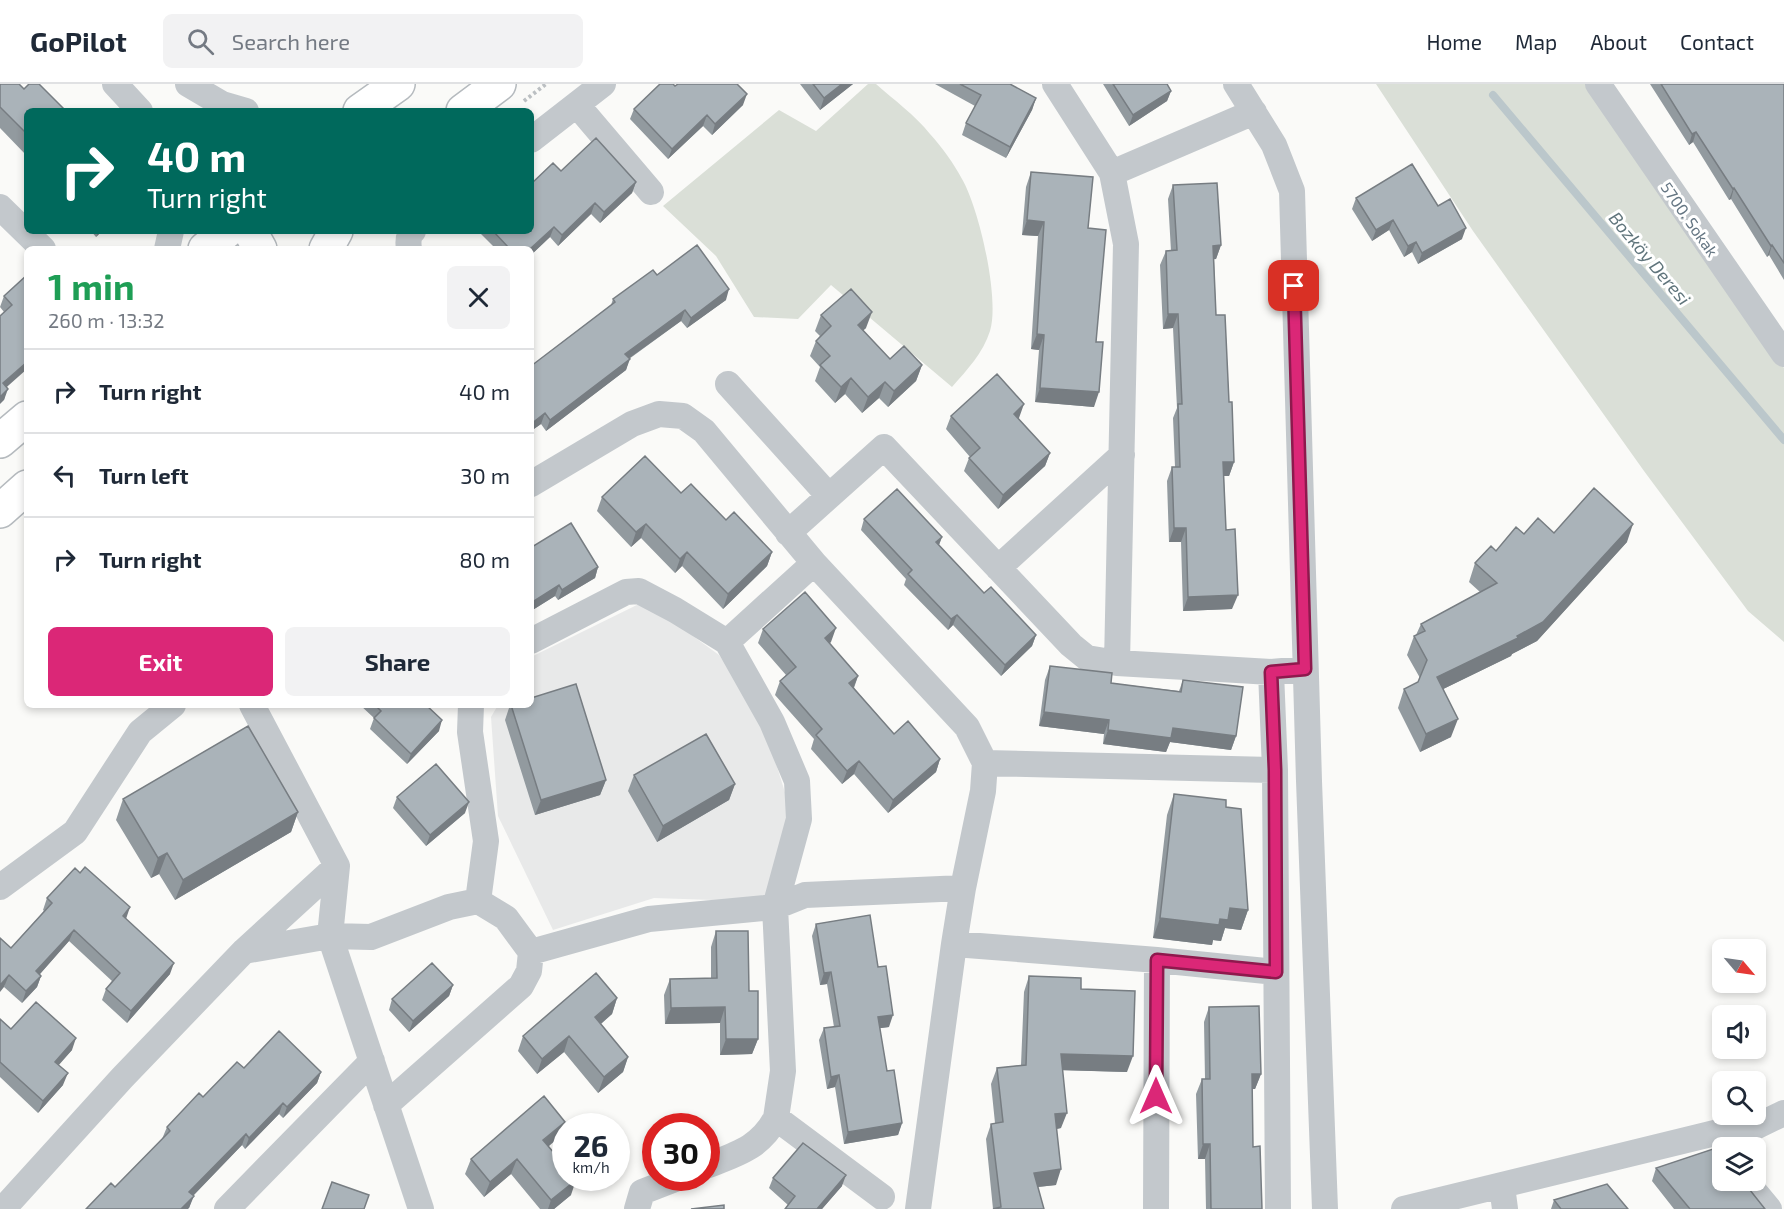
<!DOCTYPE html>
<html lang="en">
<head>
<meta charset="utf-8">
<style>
	body { margin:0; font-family:"Exo 2",sans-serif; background:#f2f2f3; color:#1f2937; height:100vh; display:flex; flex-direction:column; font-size:22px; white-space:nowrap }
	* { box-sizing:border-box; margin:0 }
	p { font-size:20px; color:#747a83 }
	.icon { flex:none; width:33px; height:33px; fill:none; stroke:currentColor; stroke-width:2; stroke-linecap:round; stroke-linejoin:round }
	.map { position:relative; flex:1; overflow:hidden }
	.sheet { position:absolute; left:24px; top:162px; width:510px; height:462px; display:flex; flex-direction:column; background:#fff; border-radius:9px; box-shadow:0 3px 9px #0003 }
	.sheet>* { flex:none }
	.guide { position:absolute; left:24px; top:24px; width:510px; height:126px; border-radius:9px; box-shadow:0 3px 9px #0003; background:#00695c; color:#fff; overflow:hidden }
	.needle { width:39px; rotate:119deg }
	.fabs { position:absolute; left:1712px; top:855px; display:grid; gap:12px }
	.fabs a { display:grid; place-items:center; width:54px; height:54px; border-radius:9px; background:#fff; box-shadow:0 3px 9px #0003; font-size:30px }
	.speed { position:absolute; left:552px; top:1029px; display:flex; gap:12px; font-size:30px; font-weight:700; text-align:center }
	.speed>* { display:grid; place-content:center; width:78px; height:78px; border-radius:50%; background:#fff; box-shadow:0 3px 9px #0003; line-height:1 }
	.speed small { font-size:15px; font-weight:400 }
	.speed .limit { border:9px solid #d22; background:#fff; color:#111 }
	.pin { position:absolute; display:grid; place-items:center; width:51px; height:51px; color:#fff; margin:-26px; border-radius:12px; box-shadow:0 3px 9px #0006 }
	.me { position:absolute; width:66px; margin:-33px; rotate:0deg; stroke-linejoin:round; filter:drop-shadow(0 0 4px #0008) }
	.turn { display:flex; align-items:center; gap:21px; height:126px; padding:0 24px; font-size:27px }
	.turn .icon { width:78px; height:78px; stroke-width:2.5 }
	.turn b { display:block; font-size:42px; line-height:51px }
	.round { display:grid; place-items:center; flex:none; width:63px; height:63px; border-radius:9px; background:#f2f2f3 }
	.headline { display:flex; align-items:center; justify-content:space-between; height:102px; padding:0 24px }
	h1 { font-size:36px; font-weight:700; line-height:45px; color:#1e9e55 }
	.button { display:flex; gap:12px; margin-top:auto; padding:12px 24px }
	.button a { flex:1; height:69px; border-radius:9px; background:#db2777; color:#fff; font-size:24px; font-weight:700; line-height:69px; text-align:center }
	.button a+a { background:#f2f2f3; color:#1f2937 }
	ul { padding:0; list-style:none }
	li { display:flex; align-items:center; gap:18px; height:84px; padding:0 24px; border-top:2px solid #e0e1e3 }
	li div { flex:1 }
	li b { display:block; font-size:22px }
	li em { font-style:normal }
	header { display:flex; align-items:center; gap:36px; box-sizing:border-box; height:84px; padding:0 30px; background:#fff; border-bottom:2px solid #e0e1e3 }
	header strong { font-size:28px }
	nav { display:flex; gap:33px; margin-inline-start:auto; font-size:21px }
	.search { width:420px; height:54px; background:#f2f2f3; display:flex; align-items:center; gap:15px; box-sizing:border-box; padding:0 21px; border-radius:9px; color:#747a83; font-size:22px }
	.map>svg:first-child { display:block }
</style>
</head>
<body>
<header>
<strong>GoPilot</strong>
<div class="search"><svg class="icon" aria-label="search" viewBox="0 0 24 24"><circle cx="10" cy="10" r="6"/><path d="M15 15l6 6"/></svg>Search here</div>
<nav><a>Home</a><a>Map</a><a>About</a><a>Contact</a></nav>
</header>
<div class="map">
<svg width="1784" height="1125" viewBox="0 0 1784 1125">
	<rect width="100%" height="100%" fill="#fafaf8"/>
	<!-- built -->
	<path fill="#e8e9e9" d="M645 517 719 571 760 628 792 731 768 818 654 814 553 846 498 732 491 633 498 621H531V573Z"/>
	<!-- green -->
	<path fill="#dadfd7" d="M868 0H876C894 16 915 31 930 50 942 63 954 80 962 95 979 124 1000 215 990 247 983 269 967 286 952 303L831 201 798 235 754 233 716 172 663 122 779 26 816 47Z
		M1376 0H1595L1784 284V558L1748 527 1644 387 1473 147Z"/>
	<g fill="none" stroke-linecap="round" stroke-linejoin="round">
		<!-- stream -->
		<path stroke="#bbc7cb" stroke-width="8" d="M1493 11 1784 356"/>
		<!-- major casing -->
		<g stroke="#b5babe" stroke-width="36">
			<path id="major" d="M360 27 398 0
				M463 27 499 0
				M250 147 260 165
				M205 165 227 147
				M326 165 336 147
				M0 357 27 334
				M0 427 27 403"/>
		</g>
		<!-- path -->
		<path stroke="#bbbfc2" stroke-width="4" stroke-dasharray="3 3" stroke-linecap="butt" d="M524 17 546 0"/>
		<!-- minor -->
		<path stroke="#c3c8cc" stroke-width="26" d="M115 0 140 27
			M188 0 222 20 246 27
			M1055 0 1112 89 1126 160 1117 579
			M1236 0 1274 61 1292 107 1309 697 1325 1125
			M1598 0 1784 270
			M577 21 651 108
			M531 56 603 0
			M1112 89 1254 28
			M0 123 43 165
			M167 165 171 147
			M409 165C408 159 408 151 413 147
			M728 300 829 412
			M531 400 632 340 659 330 683 332 704 347 814 479 967 643 985 679 983 707 963 804 954 860 918 1125
			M788 449 884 363 1071 561 1087 574 1117 579 1271 588 1305 585
			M998 484 1122 371
			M531 557 626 508 639 507 675 526 727 558 772 638 797 697 799 735 775 823 783 987 776 1034 882 1113
			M727 558 814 479
			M1271 588 1275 686 1278 1125
			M252 621 337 782 330 852 421 1125
			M985 679 1275 686
			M0 803 75 748 140 648 173 621
			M954 860 1157 876 1276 888
			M244 867 330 852 371 853 449 823 478 817
			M531 868 649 835 775 823 805 811 963 804
			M386 1021 521 902 529 887 531 868 506 834 478 817 486 757 470 648 471 621
			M706 1082C737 1070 760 1064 776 1034
			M1745 1096 1769 1125
			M1502 1102 1505 1125
			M3 1125 122 994 244 867 337 782
			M227 1125 372 977
			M637 1125 642 1108 678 1094
			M1156 1125 1157 876
			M1404 1125 1719 1048 1755 1043 1784 1029"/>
		<!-- major -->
		<use href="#major" stroke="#fff" stroke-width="33"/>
	</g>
	<!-- wall -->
	<path fill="#929a9f" d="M0 0 27 27V72L0 44Z
		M800 0H853L820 26Z
		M935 0H1010L1036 14 1032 26 1006 74 962 51 966 39 975 22Z
		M1103 0H1167L1171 7 1167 17 1129 42Z
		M1650 0H1784V196L1769 171 1767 173 1731 115 1729 116 1693 58 1689 61Z
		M675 2 743 21 712 51 703 42 668 75 630 35 634 25Z
		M561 87 636 98 632 109 600 139 591 130 558 162 550 153 531 171V165H496L478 147H531Z
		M1031 88 1088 144 1096 258 1094 323 1035 318 1039 266 1031 265 1038 152 1022 151 1026 103Z
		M1173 101 1221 161 1216 175H1214L1216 231 1229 318 1234 378 1229 392H1224L1226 446 1232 525 1183 527 1181 458H1169L1167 397 1172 383H1175L1173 334 1177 324 1173 244 1163 245 1160 181 1166 167H1171L1168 115Z
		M1356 114 1438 122 1462 155 1418 180 1412 168 1404 173 1389 146 1372 157 1352 125Z
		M91 147H102L96 153Z
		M27 191 7 303 4 316V228L0 223 4 212Z
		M657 191 726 216 687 244 681 237 629 275 626 286 546 347 541 340 531 347V282L611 221 613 215Z
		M821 231 866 244 863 246 890 275 922 281 916 297 888 323 879 314 862 329 845 310 835 319 815 297 820 283 810 272 816 257 820 252 815 247Z
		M951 332 1019 334H1018L1050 369 1045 382 998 425 964 387 969 374 970 373 946 345Z
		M681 409 726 436 772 468 767 482 723 525 682 482 675 489 641 454 631 463 597 427 602 413Z
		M864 435 942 453 939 461 984 509 1036 551 1032 562 1001 592 953 541 948 546 904 501 906 495 861 446Z
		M1554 449 1627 458 1537 557 1512 570 1511 572 1443 605 1451 653 1420 668 1398 624 1404 605 1418 598 1420 594 1407 571 1414 552 1416 551 1421 540 1480 508 1469 498 1475 479 1524 450Z
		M531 461 532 463 598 483 595 494 558 516 555 512 531 527Z
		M763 545 831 558 829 559 858 592 854 604 894 650 940 675 936 688 888 729 854 690 842 700 811 665 814 655 775 611 780 597 786 591 758 559Z
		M1050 582 1111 599 1179 607 1183 596 1236 652 1231 666 1170 658 1166 668 1103 660 1104 650 1039 642 1045 596Z
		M360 621H426L439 647 407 680 370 645 374 634Z
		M510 621H531L606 696 600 711 535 731 505 636Z
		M634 691 735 700 729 716 657 758 628 707Z
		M1174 710 1226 723 1248 826 1241 846 1225 844 1221 857 1213 856 1212 861 1153 854 1167 731Z
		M397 713 465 729 426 762 393 724Z
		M123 715 298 728 291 748 175 816 159 790 151 794 116 736Z
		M47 814 126 835 170 890 127 939 102 916 106 905 112 897 69 857 40 890 41 892 37 903 22 919 4 903 11 864 44 827 43 826Z
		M816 840 878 883 889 943 880 944 887 987 902 1039 898 1051 844 1060 835 1003 827 1005 819 956 824 944 834 943 827 900 820 901 812 852Z
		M716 847 749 907 758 955 752 970 720 971V939L665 940 664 911 670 895 711 894V863Z
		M1029 892 1081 905 1127 988 1062 986 1061 1044 1057 1045 1056 1101 1038 1103 1044 1125H993L986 1055 991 1040 995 1039 991 1000 997 984 1021 981 1024 908Z
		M453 901 449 912 409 948 389 926 392 915Z
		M617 914 612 930 601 940 628 973 623 988 598 1009 564 968 537 990 518 967 523 952Z
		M1209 923 1261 990 1255 1005H1252L1253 1063 1262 1125H1206L1205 1075H1198L1196 1010 1202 995H1205L1204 938Z
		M0 935 11 945 72 966 58 981 63 1001 38 1029 0 993Z
		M244 984 321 988 317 999 283 1034 279 1030 245 1065 242 1061 193 1112 189 1124 115 1103 162 1055 167 1043 203 1013Z
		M559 1053 548 1063 571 1111 554 1125H540L511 1090 484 1113 465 1090 471 1075Z
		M1656 1084 1765 1125H1674L1652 1097Z
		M773 1094 842 1102 822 1125H785L788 1121 769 1104Z
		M1554 1116 1628 1125H1551Z"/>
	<!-- shaded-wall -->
	<path fill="#777d82" d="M842 0H853L820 26 824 14Z
		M1171 7 1167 17 1129 42 1133 31Z
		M747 10 743 21 712 51 715 40Z
		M1036 14 1032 26 1006 74 1010 63Z
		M707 31 703 42 668 75 672 65Z
		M1696 48 1693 58 1689 61 1692 50Z
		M636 98 632 109 600 139 604 128Z
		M1734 104 1731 115 1729 116 1733 105Z
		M595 119 591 130 558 162 562 151Z
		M1027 136 1044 138 1038 152 1022 151Z
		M1393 136 1389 146 1372 157 1376 146Z
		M554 143 550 153 531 171V165H530Z
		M1466 144 1462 155 1418 180 1422 169Z
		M99 147H102L96 153Z
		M1416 158 1412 168 1404 173 1408 162Z
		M1221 161 1216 175 1208 176 1213 162Z
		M1772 161 1769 171 1767 173 1771 162Z
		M729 205 726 216 687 244 691 234Z
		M685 226 681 237 621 280 625 270Z
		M872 228 866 244 852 257 858 241Z
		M1168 230H1178L1173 244 1163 245Z
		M1037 250 1044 251 1039 266 1031 265Z
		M630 275 626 286 546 347 550 336Z
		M27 278V285L0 309 3 299Z
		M922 281 916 297 888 323 894 307Z
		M851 294 845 310 835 319 841 303Z
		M885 298 879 314 862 329 868 313Z
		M1040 304 1099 308 1094 323 1035 318Z
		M8 305 4 316 0 320V313Z
		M1024 320 1019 334 1009 343 1014 330Z
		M545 329 541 340 531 347V340Z
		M1050 369 1045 382 998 425 1003 411Z
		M1223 378H1234L1229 392H1218Z
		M646 440 641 454 631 463 636 448Z
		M1633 440 1627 458 1537 557 1512 570 1511 572 1431 611 1437 593 1517 552Z
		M1174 444H1186L1181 458H1169Z
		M942 453 938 463 936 458Z
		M687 468 682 482 675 489 680 475Z
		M772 468 767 482 723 525 728 510Z
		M598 483 595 494 558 516 562 506Z
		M559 501 555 512 531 527V519Z
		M1238 511 1232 525 1183 527 1188 513Z
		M957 531 953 541 948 546 951 535Z
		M836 544 831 558 820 568 825 554Z
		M1036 551 1032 562 1001 592 1005 581Z
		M858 592 853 605 849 599Z
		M1044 628 1109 636 1104 650 1039 642Z
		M1458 635 1451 653 1420 668 1426 650Z
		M442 636 439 647 407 680 411 670Z
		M1173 644 1236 652 1231 666 1170 658 1166 668 1103 660 1108 646Z
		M940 675 936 688 888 729 893 716Z
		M859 677 854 690 842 700 847 687Z
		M606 696 600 711 535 731 541 716Z
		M735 700 729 716 657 758 663 742Z
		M469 718 465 729 426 762 430 751Z
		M298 728 291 748 175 816 183 796Z
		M167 769 159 790 151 794 158 774Z
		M130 823 126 835 123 832Z
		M1230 824 1248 826 1241 846 1225 844 1221 857 1213 856 1212 861 1153 854 1160 834 1220 835Z
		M74 846 69 857 32 899 36 887Z
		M174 879 170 890 127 939 131 927Z
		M831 888 827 900 820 901 824 889Z
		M9 891 4 903 0 908V901Z
		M41 892 37 903 22 919 26 907Z
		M453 901 449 912 409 948 413 937Z
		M617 914 612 930 590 949 595 933Z
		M725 923 720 939 665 940 671 924Z
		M893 931 889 943 874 945 878 933Z
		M569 952 564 968 537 990 542 975Z
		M76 954 72 966 51 990 55 978Z
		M726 955H758L752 970 720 971Z
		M1061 970 1133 972 1127 988 1055 986Z
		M628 973 623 988 598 1009 604 993Z
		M321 988 317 999 283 1034 287 1023Z
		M68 989 63 1001 38 1029 43 1017Z
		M1252 990H1261L1255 1005H1247Z
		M839 991 835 1003 827 1005 831 993Z
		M283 1019 279 1030 245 1065 249 1054Z
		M1067 1029 1061 1044 1050 1046 1055 1030Z
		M565 1038 559 1053 537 1072 543 1056Z
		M902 1039 898 1051 844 1060 848 1048Z
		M246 1050 242 1061 185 1120 189 1108Z
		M1203 1060H1210L1205 1075H1198Z
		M517 1075 511 1090 484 1113 490 1098Z
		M1061 1085 1056 1101 1028 1104 1034 1089Z
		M846 1091 842 1102 822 1125H817Z
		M576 1096 571 1111 554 1125H548L551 1116Z
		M194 1112 189 1124 188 1125H181Z"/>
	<!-- building -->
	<path fill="#aab3b9" stroke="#777d82" stroke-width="1.5" d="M0 0H19L24 5 29 0H39L66 27H27V50L0 23Z
		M660 0H673L675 2 678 0H737L747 10 715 40 707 31 672 65 634 25Z
		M813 0H842L824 14Z
		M960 0H1010L1036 14 1010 63 966 39 981 11Z
		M1113 0H1167L1171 7 1133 31Z
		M1661 0H1784V179L1772 161 1771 162 1734 104 1733 105 1696 48 1692 50Z
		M596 54 636 98 604 128 595 119 562 151 554 143 530 165H510L493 147H531V100L553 79 561 87Z
		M1412 80 1438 122 1450 115 1466 144 1422 169 1416 158 1408 162 1393 136 1376 146 1356 114Z
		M1031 88 1093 93 1088 144 1106 146 1096 258H1103L1099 308 1040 304 1044 251 1037 250 1044 138 1027 136Z
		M1217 99 1221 161 1213 162 1216 231H1225L1229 318H1232L1234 378H1223L1226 446 1235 445 1238 511 1188 513 1186 444H1174L1172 383H1180L1178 320H1182L1178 230H1168L1166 167 1177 166 1173 101Z
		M697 161 729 205 691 234 685 226 625 270 630 275 550 336 545 329 531 340V282L615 218 613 215 653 186 657 191Z
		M27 191V278L3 299 8 305 0 313V232L12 221 4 212Z
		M851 205 872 228 858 241 890 275 904 262 922 281 894 307 885 298 868 313 851 294 841 303 820 281 830 272 816 257 831 242 821 231Z
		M997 290 1024 320 1014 330 1050 369 1003 411 969 374 980 364 951 332Z
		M645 372 681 409 691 400 726 436 734 428 772 468 728 510 687 468 680 475 646 440 636 448 602 413Z
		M1594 404 1633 440 1543 538 1517 552 1518 554 1437 593 1458 635 1426 650 1404 605 1418 598 1427 576 1414 552 1425 547 1421 540 1497 499 1475 479 1491 462 1496 467 1516 443 1524 450 1538 434 1554 449Z
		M897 405 942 453 936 458 984 509 991 503 1036 551 1005 581 957 531 951 535 908 490 912 486 864 435Z
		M571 439 598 483 562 506 559 501 531 519V461L532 463Z
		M805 508 836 544 825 554 858 592 849 599 894 650 908 637 940 675 893 716 859 677 847 687 816 651 822 645 780 597 796 583 763 545Z
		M1050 582 1112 589 1111 599 1181 608 1183 596 1243 603 1236 652 1173 644 1171 654 1108 646 1109 636 1044 628Z
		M576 600 606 696 541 716 511 621H531V614Z
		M375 621H426L442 636 411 670 374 634 381 627Z
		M248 642 298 728 183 796 167 769 158 774 123 715Z
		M706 650 735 700 663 742 634 691Z
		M436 680 469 718 430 751 397 713Z
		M1174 710 1226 716V723L1241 725 1248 826 1230 824 1228 836 1220 835 1219 841 1160 834Z
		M85 783 130 823 123 832 174 879 131 927 106 905 120 889 74 846 36 887 41 892 26 907 9 891 0 901V854L11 864 52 819 47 814 75 784 80 789Z
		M870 831 878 883 886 882 893 931 878 933 887 987 894 986 902 1039 848 1048 839 991 831 993 824 944 840 942 831 888 824 889 816 840Z
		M716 847H748L749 907H758V955H726L725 923 671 924 670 895 717 894Z
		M432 879 453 901 413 937 392 915Z
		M596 889 617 914 595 933 628 973 604 993 569 952 542 975 523 952Z
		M1029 892 1081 894V905L1135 907 1133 972 1061 970 1067 1029 1055 1030 1061 1085 1034 1089 1044 1125H993L1001 1123 991 1040 1003 1038 997 984 1026 981Z
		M36 918 76 954 55 978 68 989 43 1017 0 978V935L11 945Z
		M1259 922 1261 990H1252L1253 1063 1260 1062 1262 1125H1211L1210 1060H1203L1202 995H1210L1209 923Z
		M279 947 321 988 287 1023 283 1019 249 1054 246 1050 189 1108 194 1112 181 1125H86L111 1099 115 1103 170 1047 167 1043 199 1009 203 1013 237 978 244 984Z
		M544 1012 565 1038 543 1056 566 1083V1094H574L576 1096 551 1116 517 1075 490 1098 471 1075Z
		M803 1059 846 1091 817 1125H785L795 1112 773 1094Z
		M1716 1064 1722 1071V1096H1742L1765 1125H1690L1656 1084Z
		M332 1098 369 1111 364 1125H322Z
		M1607 1100 1628 1125H1561L1554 1116Z
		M724 1121V1125H691Z"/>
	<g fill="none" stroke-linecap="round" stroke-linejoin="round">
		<!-- route casing -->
		<g stroke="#8e194d" stroke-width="15">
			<path id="route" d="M1156 1012 1157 876 1276 888 1275 686 1271 588 1305 585 1294 202"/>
		</g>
		<!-- route -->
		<use href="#route" stroke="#db2777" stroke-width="10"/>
	</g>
	<g text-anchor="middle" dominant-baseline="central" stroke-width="6" stroke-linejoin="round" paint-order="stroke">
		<!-- street labels -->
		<g font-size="16" fill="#657683" stroke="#fff">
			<text transform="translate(1690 135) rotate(55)">5700. Sokak</text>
		</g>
		<!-- water labels -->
		<g font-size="18" font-style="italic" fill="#60757c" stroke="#fff">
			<text transform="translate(1650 174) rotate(50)">Bozköy Deresi</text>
		</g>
	</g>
</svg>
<div class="fabs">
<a><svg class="needle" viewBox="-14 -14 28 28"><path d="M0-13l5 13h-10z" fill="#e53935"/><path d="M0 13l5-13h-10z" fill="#747a83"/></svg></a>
<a><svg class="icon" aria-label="sound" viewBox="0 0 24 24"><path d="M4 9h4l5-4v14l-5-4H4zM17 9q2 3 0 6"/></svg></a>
<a><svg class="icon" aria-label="search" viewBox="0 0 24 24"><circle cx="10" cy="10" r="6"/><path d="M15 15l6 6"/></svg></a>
<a><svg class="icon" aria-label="layers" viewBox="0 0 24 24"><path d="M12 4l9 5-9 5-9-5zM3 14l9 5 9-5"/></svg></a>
</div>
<div class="speed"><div>26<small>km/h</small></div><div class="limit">30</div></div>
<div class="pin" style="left:1294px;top:202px;background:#d93025"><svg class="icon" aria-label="arrive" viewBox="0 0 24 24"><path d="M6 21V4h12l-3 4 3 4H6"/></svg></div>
<svg class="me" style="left:1156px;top:1012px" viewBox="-20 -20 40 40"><path d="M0-17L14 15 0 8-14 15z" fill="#db2777" stroke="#fff" stroke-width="4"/></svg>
<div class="guide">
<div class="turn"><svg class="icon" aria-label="right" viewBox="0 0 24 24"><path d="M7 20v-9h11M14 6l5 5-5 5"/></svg><div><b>40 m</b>Turn right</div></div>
</div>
<section class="sheet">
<div class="headline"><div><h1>1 min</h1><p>260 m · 13:32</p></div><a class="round"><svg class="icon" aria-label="close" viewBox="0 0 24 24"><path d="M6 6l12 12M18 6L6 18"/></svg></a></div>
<ul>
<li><svg class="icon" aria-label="right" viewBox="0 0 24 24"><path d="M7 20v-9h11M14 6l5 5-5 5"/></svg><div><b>Turn right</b></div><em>40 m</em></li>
<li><svg class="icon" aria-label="left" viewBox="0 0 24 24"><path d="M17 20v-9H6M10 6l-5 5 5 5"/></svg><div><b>Turn left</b></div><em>30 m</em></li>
<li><svg class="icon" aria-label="right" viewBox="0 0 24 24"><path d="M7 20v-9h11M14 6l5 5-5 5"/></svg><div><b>Turn right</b></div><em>80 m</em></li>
</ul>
<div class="button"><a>Exit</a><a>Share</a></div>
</section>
</div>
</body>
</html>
